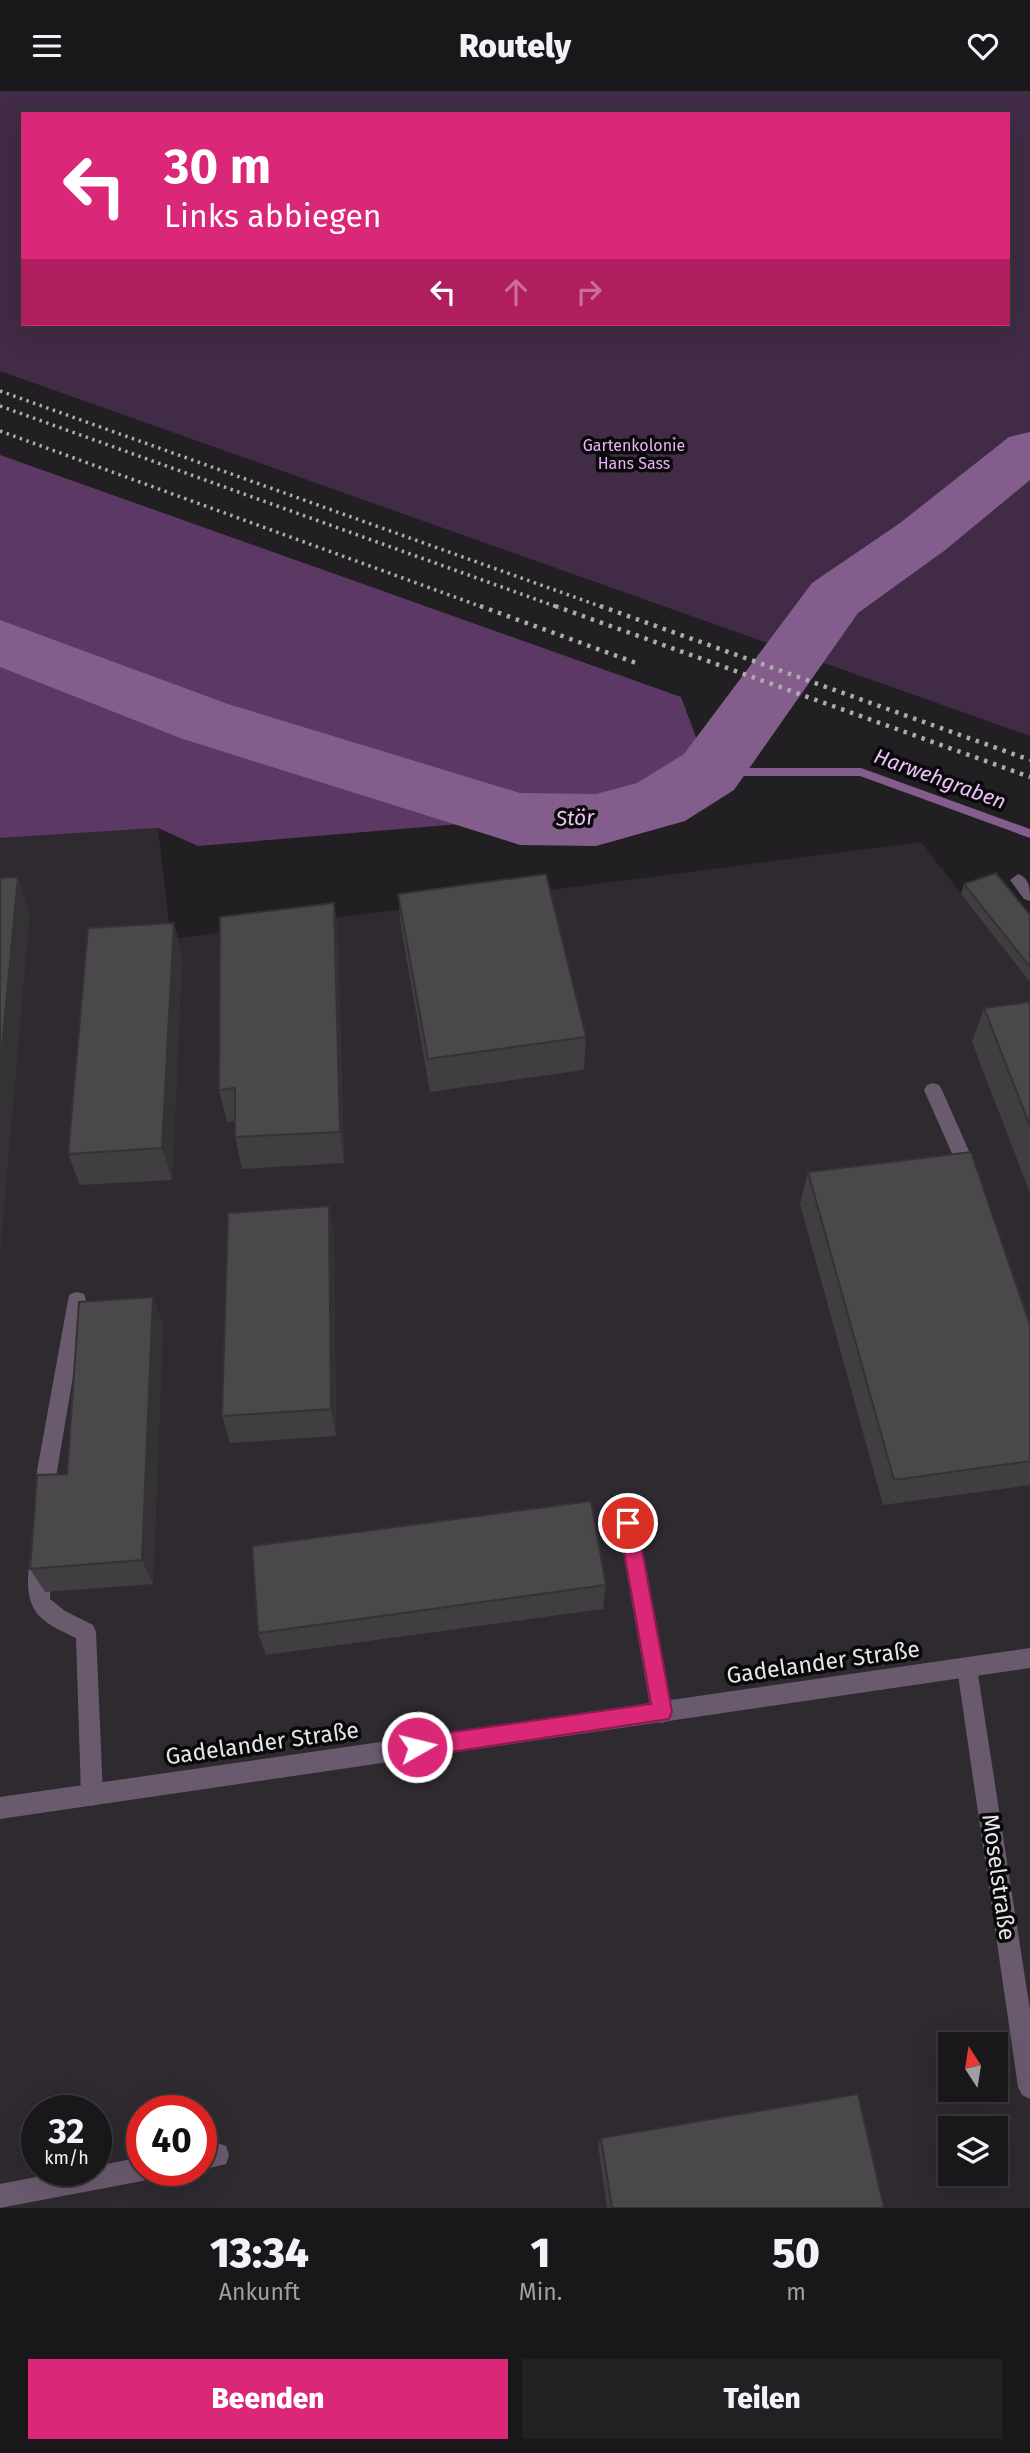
<!DOCTYPE html>
<html lang="de">
<head>
<meta charset="utf-8">
<style>
	body { margin:0; font-family:"Fira Sans",sans-serif; background:#222023; color:#f1f3f6; height:100vh; display:flex; flex-direction:column; font-size:26px; white-space:nowrap }
	* { box-sizing:border-box; margin:0 }
	p { font-size:23px; color:#9f9fa2 }
	.icon { flex:none; width:38px; height:38px; fill:none; stroke:currentColor; stroke-width:2; stroke-linecap:round; stroke-linejoin:round }
	.map { position:relative; height:2117px; overflow:hidden }
	.side { display:flex; flex-direction:column; background:#19171a; flex:1 }
	.side>* { flex:none }
	.guide { position:absolute; left:21px; top:21px; width:989px; height:214px; border-radius:0px; box-shadow:0 7px 28px #0002,0 0 0 2px #373639; background:#db2777; color:#fff; overflow:hidden }
	.needle { width:46px; rotate:348deg }
	.buttons { position:absolute; left:938px; top:1941px; display:grid; gap:14px }
	.buttons a { display:grid; place-items:center; width:70px; height:70px; border-radius:0px; background:#19171a; box-shadow:0 7px 28px #0002,0 0 0 2px #373639; font-size:35px }
	.speed { position:absolute; left:21px; top:2004px; display:flex; gap:14px; font-size:35px; font-weight:700; text-align:center }
	.speed>* { display:grid; place-content:center; width:91px; height:91px; border-radius:50%; background:#19171a; box-shadow:0 7px 28px #0002,0 0 0 2px #373639; line-height:1 }
	.speed small { font-size:18px; font-weight:400 }
	.speed .limit { border:10px solid #d22; background:#fff; color:#111 }
	.pin { position:absolute; display:grid; place-items:center; width:60px; height:60px; color:#fff; margin:-30px; border:4px solid #fff; border-radius:50%; box-shadow:0 2px 7px #0007 }
	.me { position:absolute; width:77px; margin:-38px; rotate:82deg; stroke-linejoin:round; filter:drop-shadow(0 0 5px #0008) }
	.turn { display:flex; align-items:center; gap:24px; height:147px; padding:0 28px; font-size:32px }
	.turn .icon { width:91px; height:91px; stroke-width:2.5 }
	.turn b { display:block; font-size:49px; line-height:60px }
	.lanes { display:flex; align-items:center; height:66px; padding:0 28px; background:#0003; justify-content:center; gap:35px; direction:ltr }
	.lanes .off { opacity:.35 }
	.eta { display:flex; justify-content:space-evenly; align-items:center; height:119px; text-align:center }
	.eta b { font-size:42px; font-weight:800; line-height:49px }
	.action { display:flex; gap:14px; margin-top:auto; padding:14px 28px }
	.action a { flex:1; height:80px; border-radius:0px; background:#db2777; color:#fff; font-size:28px; font-weight:800; line-height:80px; text-align:center }
	.action a+a { background:#222023; color:#f1f3f6 }
	header { display:flex; justify-content:space-between; align-items:center; height:91px; padding:0 28px; background:#19171a; font-size:32px; font-weight:800 }
	.map>svg:first-child { display:block }
</style>
</head>
<body>
<header><svg class="icon" aria-label="menu" viewBox="0 0 24 24"><path d="M4 6h16M4 12h16M4 18h16"/></svg>Routely<svg class="icon" aria-label="heart" viewBox="0 0 24 24"><path d="M12 20l-8-8c-3-5 5-10 8-4 3-6 11-1 8 4z"/></svg></header>
<div class="map">
<svg width="1030" height="2117" viewBox="0 0 1030 2117">
	<rect width="100%" height="100%" fill="#211f22"/>
	<!-- built -->
	<path fill="#2f2930" fill-rule="evenodd" d="M158 737 171 848 921 751 1030 891V2117H0V747ZM950 1953H996V1998H950ZM37 2020H96V2079H37ZM142 2020H201V2079H142ZM950 2037H996V2082H950Z"/>
	<!-- green -->
	<path fill="#412b46" fill-rule="evenodd" d="M0 0H1030V645L0 280ZM23 23H1008V233H23Z"/>
	<!-- forest -->
	<path fill="#5c3865" d="M0 364 681 606 709 681 660 712 596 729 520 728 198 755 158 737 0 747Z"/>
	<g fill="none" stroke-linecap="round" stroke-linejoin="round">
		<!-- stream -->
		<path fill="#835d8c" fill-rule="evenodd" d="M709 677H861L1030 738V747L860 685H709L703 681Z"/>
		<!-- river -->
		<path fill="#835d8c" fill-rule="evenodd" d="M1030 341V389L944 460 858 522 734 699 685 730 596 755 520 754 495 746 180 647 0 576V529L228 613 520 702 596 703 637 692 684 663 812 492 900 432 1009 346Z"/>
		<!-- service -->
		<path fill="#6a5a6e" fill-rule="evenodd" d="M1018 783C1030 787 1030 798 1030 810L1024 808 1010 789Z
			M933 992 939 994 942 999 980 1085 977 1090 971 1092 965 1090 962 1085 924 999 927 994Z
			M77 1201 84 1203 86 1209 57 1380 52 1414 45 1416 38 1414 35 1407 37 1380 68 1209 70 1203Z
			M628 1423 635 1425 638 1432 673 1621 670 1629 662 1632 654 1629 651 1621 618 1432 621 1425Z
			M40 1456 47 1459 50 1466V1508L65 1520 93 1534 96 1541 103 1704 100 1712 92 1715 84 1712 81 1704 76 1547C45 1532 27 1525 28 1487 29 1477 29 1468 33 1459Z
			M217 2052 226 2055 229 2064 226 2073 201 2079V2055Z
			M142 2066V2079H154L151 2087 142 2090 0 2117V2093L73 2079H96V2075Z"/>
		<!-- minor -->
		<path fill="#6a5a6e" fill-rule="evenodd" d="M967 1567 974 1570 977 1577 1030 1919V2008L1022 2004 1018 1996 957 1577 960 1570Z"/>
		<!-- tertiary -->
		<path fill="#6a5a6e" fill-rule="evenodd" d="M1030 1557V1577L0 1728V1706Z"/>
		<!-- rail-far1 -->
		<path stroke="#acabad" stroke-width="3.5" stroke-dasharray="2.5 4.5" stroke-linecap="butt" d="M0 300 605 517
			M0 315 560 517
			M0 340 485 517"/>
		<!-- rail -->
		<path stroke="#acabad" stroke-width="4.5" stroke-dasharray="3.5 6" stroke-linecap="butt" d="M480 515 639 573
			M555 515 1030 686
			M600 515 1030 669"/>
	</g>
	<!-- wall -->
	<path fill="#403e40" d="M964 793 1030 824V891L961 803Z
		M398 803 586 946 584 979 430 1001 401 837Z
		M334 812 338 846 344 1072 242 1078 235 1046V1030L227 1031 219 999Z
		M174 832 182 867 172 1089 80 1094 68 1063Z
		M1030 911V1102L972 951 984 917Z
		M808 1081 1030 1234V1394L883 1414 800 1113Z
		M329 1115 334 1146 336 1345 230 1352 222 1325Z
		M153 1206 163 1235 153 1493 45 1501 30 1478 67 1383Z
		M606 1494 603 1518 266 1564 258 1542Z
		M601 2047 884 2117H607L598 2054Z"/>
	<!-- shaded-wall -->
	<path fill="#343234" d="M18 786 30 821 0 1164V978Z
		M334 812 338 846 344 1072 340 1041Z
		M174 832 182 867 172 1089 162 1057Z
		M329 1115 334 1146 336 1345 331 1318Z
		M153 1206 163 1235 153 1493 142 1469Z"/>
	<!-- building -->
	<path fill="#4a484b" stroke="#343234" stroke-width="2" d="M996 782 1030 824V876L964 793Z
		M546 783 586 946 428 968 398 803Z
		M18 786 0 978V787Z
		M334 812 340 1041 235 1046V997L219 999 220 826Z
		M174 832 162 1057 68 1063 88 837Z
		M1030 911V1035L984 917Z
		M971 1061 1030 1234V1370L894 1389 808 1081Z
		M329 1115 331 1318 222 1325 228 1122Z
		M153 1206 142 1469 30 1478 37 1384 67 1383 79 1211Z
		M591 1410 606 1494 258 1542 252 1455Z
		M858 2003 884 2117H612L601 2047Z"/>
	<!-- route -->
	<path fill="#db2777" stroke="#8e194d" stroke-width="2" d="M628 1423 634 1426 637 1432 672 1621 669 1628 417 1666 410 1663 407 1656 410 1649 417 1646 651 1613 619 1432 621 1426Z"/>
	<g text-anchor="middle" dominant-baseline="central" stroke-width="7" stroke-linejoin="round" paint-order="stroke">
		<!-- far-park labels -->
		<g font-size="16" fill="#eab1f8" stroke="#0a090a">
			<text x="634" y="354">Gartenkolonie<tspan x="634" dy="18">Hans Sass</tspan></text>
		</g>
		<!-- water labels -->
		<g font-size="21" font-style="italic" fill="#efc1fa" stroke="#0a090a">
			<text transform="translate(940 688) rotate(20)">Harwehgraben</text>
			<text transform="translate(575 727) rotate(-2)">Stör</text>
		</g>
		<!-- near-street labels -->
		<g font-size="23" fill="#e6e5e7" stroke="#0a090a">
			<text transform="translate(823 1571) rotate(-8)">Gadelander Straße</text>
			<text transform="translate(262 1652) rotate(-8)">Gadelander Straße</text>
			<text transform="translate(999 1786) rotate(82)">Moselstraße</text>
		</g>
	</g>
</svg>
<div class="buttons">
<a><svg class="needle" viewBox="-14 -14 28 28"><path d="M0-13l5 13h-10z" fill="#e53935"/><path d="M0 13l5-13h-10z" fill="#9f9fa2"/></svg></a>
<a><svg class="icon" aria-label="layers" viewBox="0 0 24 24"><path d="M12 4l9 5-9 5-9-5zM3 14l9 5 9-5"/></svg></a>
</div>
<div class="speed"><div>32<small>km/h</small></div><div class="limit">40</div></div>
<div class="pin" style="left:628px;top:1432px;background:#d93025"><svg class="icon" aria-label="arrive" viewBox="0 0 24 24"><path d="M6 21V4h12l-3 4 3 4H6"/></svg></div>
<svg class="me" style="left:417px;top:1656px" viewBox="-20 -20 40 40"><circle r="17" fill="#db2777" stroke="#fff" stroke-width="3"/><path d="M0-11L8 9 0 5-8 9z" fill="#fff"/></svg>
<div class="guide">
<div class="turn"><svg class="icon" aria-label="left" viewBox="0 0 24 24"><path d="M17 20v-9H6M10 6l-5 5 5 5"/></svg><div><b>30 m</b>Links abbiegen</div></div>
<div class="lanes"><svg class="icon" aria-label="left" viewBox="0 0 24 24"><path d="M17 20v-9H6M10 6l-5 5 5 5"/></svg><svg class="icon off" aria-label="ahead" viewBox="0 0 24 24"><path d="M12 20V5M6 11l6-6 6 6"/></svg><svg class="icon off" aria-label="right" viewBox="0 0 24 24"><path d="M7 20v-9h11M14 6l5 5-5 5"/></svg></div>
</div>
</div>
<section class="side">
<div class="eta">
<div><b>13:34</b><p>Ankunft</p></div>
<div><b>1</b><p>Min.</p></div>
<div><b>50</b><p>m</p></div>
</div>
<div class="action"><a>Beenden</a><a>Teilen</a></div>
</section>
</body>
</html>
